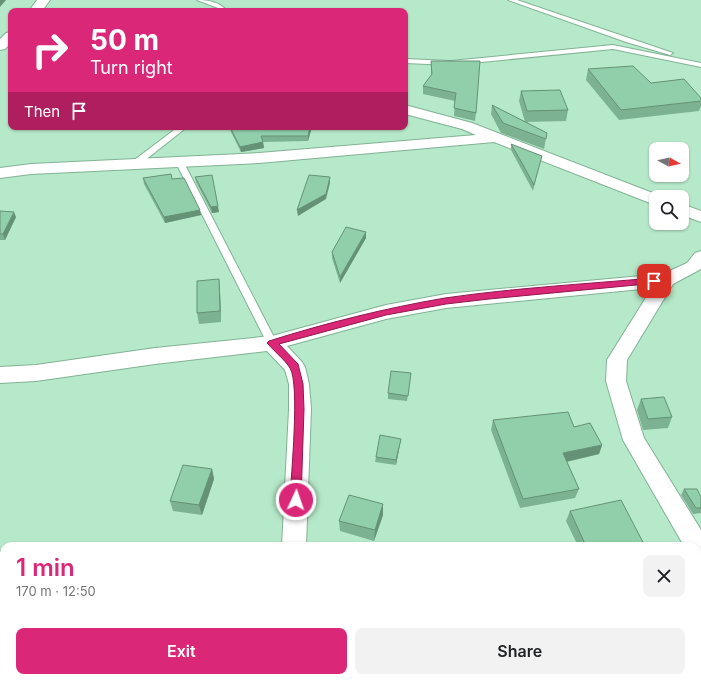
<!DOCTYPE html>
<html lang="en">
<head>
<meta charset="utf-8">
<style>
	body { margin:0; font-family:Inter,sans-serif; background:#f2f2f2; color:#202124; height:100vh; display:flex; flex-direction:column; font-size:15px; white-space:nowrap }
	* { box-sizing:border-box; margin:0 }
	p { font-size:13px; color:#757577 }
	.icon { flex:none; width:22px; height:22px; fill:none; stroke:currentColor; stroke-width:2; stroke-linecap:round; stroke-linejoin:round }
	.map { position:relative; flex:1; overflow:hidden }
	.drawer { position:absolute; left:0px; top:542px; width:701px; height:140px; display:flex; flex-direction:column; background:#fff; border-radius:12px 12px 0 0; box-shadow:0 1px 3px #0004 }
	.drawer>* { flex:none }
	.banner { position:absolute; left:8px; top:8px; width:400px; height:122px; border-radius:8px; box-shadow:0 1px 3px #0004; background:#db2777; color:#fff; overflow:hidden }
	.needle { width:26px; rotate:98deg }
	.controls { position:absolute; left:649px; top:142px; display:grid; gap:8px }
	.controls a { display:grid; place-items:center; width:40px; height:40px; border-radius:8px; background:#fff; box-shadow:0 1px 3px #0004; font-size:20px }
	.pin { position:absolute; display:grid; place-items:center; width:34px; height:34px; color:#fff; margin:-17px; border-radius:8px; box-shadow:0 2px 6px #0006 }
	.me { position:absolute; width:44px; margin:-22px; rotate:3deg; stroke-linejoin:round; filter:drop-shadow(0 0 3px #0008) }
	.turn { display:flex; align-items:center; gap:14px; height:84px; padding:0 16px; font-size:18px }
	.turn .icon { width:52px; height:52px; stroke-width:2.5 }
	.turn b { display:block; font-size:28px; line-height:34px }
	.then { display:flex; align-items:center; height:38px; padding:0 16px; background:#0003; gap:8px; font-size:15px }
	.round { display:grid; place-items:center; flex:none; width:42px; height:42px; border-radius:8px; background:#f2f2f2 }
	.summary { display:flex; align-items:center; justify-content:space-between; height:68px; padding:0 16px }
	h1 { font-size:24px; font-weight:600; line-height:30px; color:#db2777 }
	.button { display:flex; gap:8px; margin-top:auto; padding:8px 16px }
	.button a { flex:1; height:46px; border-radius:8px; background:#db2777; color:#fff; font-size:16px; font-weight:600; line-height:46px; text-align:center }
	.button a+a { background:#f2f2f2; color:#202124 }
	.map>svg:first-child { display:block }
</style>
</head>
<body>
<div class="map">
<svg width="701" height="682" viewBox="0 0 701 682">
	<rect width="100%" height="100%" fill="#b6e9c9"/>
	<g fill="none" stroke-linecap="round" stroke-linejoin="round">
		<!-- service casing -->
		<g stroke="#81b295" stroke-width="2">
			<path id="service" d="M197 0C208 0 220 2 227 11H220L218 8Z
				M508 0H517L673 53 670 55 626 42Z
				M613 45 701 63V67L613 49 451 65 405 63V59L451 61Z
				M178 127H187L139 165H133V161Z
				M177 161H183L184 163 277 343 276 346H268L267 343 176 163Z"/>
		</g>
		<!-- minor casing -->
		<g stroke="#81b295" stroke-width="2">
			<path id="minor" d="M37 0H50L42 11H29Z
				M11 32V43L5 49 0 50V39L6 33Z
				M405 105 472 123 663 197H656V204L650 203 494 142 259 163 31 174 0 178V168L31 164 259 153 476 135 462 129 405 114Z
				M682 204 701 211V222L682 215Z
				M701 251V269L673 284 627 360 626 381 644 438 701 530V563L697 562V546H684L623 440 606 381 607 360 652 288 446 308 386 319 287 346 302 362 305 367 309 384 311 409 306 546H282L289 409V384L285 370 267 351 155 364 36 381 0 383V367L36 365 155 348 272 336 386 305 446 294 663 274 687 263 695 253Z
				M260 678H288V682H260Z"/>
		</g>
		<!-- service -->
		<use href="#service" fill="#fff" fill-rule="evenodd"/>
		<!-- minor -->
		<use href="#minor" fill="#fff" fill-rule="evenodd"/>
	</g>
	<!-- wall -->
	<path fill="#7cb291" d="M431 61 476 113 475 121 454 116 455 101 423 94V86L431 75Z
		M588 69 651 83 701 98V106L699 111 619 120 586 80Z
		M521 91 568 110 566 121 526 122 547 133 544 149 501 133 491 114 492 105 525 122 519 101Z
		M230 127 257 128 312 127 308 141 263 142 264 148 241 152 231 132Z
		M511 144 540 162 533 191 511 150Z
		M195 177 219 212 212 213 196 182Z
		M143 178 172 179 201 215 165 223 144 184Z
		M0 211 16 217 5 240H0Z
		M366 238 340 283 332 258V252Z
		M219 279 220 291 221 322 199 324 197 313Z
		M411 373 407 401 388 399V393Z
		M641 399 672 417 668 428 643 430 637 410Z
		M493 420 574 427 602 445 599 454 567 462 579 489 575 498 520 508 491 430Z
		M401 439 400 444 396 465 375 462 376 457Z
		M212 469 214 479 202 515 173 511 170 501Z
		M684 489 701 497V513L693 514 681 495Z
		M570 511 645 546H578L566 521Z
		M383 515 374 541 340 531 339 521Z
		M0 551H4V579L0 578Z"/>
	<!-- shaded-wall -->
	<path fill="#659176" d="M0 0H6L0 7Z
		M310 127H312L308 141V136Z
		M263 142 264 148 241 152 240 147Z
		M330 177V183L326 199 298 216 297 210Z
		M218 206 219 212 212 213 211 207Z
		M200 210 201 215 165 223 164 217Z
		M14 212 16 217 5 240 3 234Z
		M366 232V238L340 283V277Z
		M219 279 220 291 221 322 220 311Z
		M401 439 400 444 396 465V460Z
		M602 445 599 454 560 463 563 453Z
		M212 469 214 479 202 515 199 505Z
		M383 504V515L374 541 375 530Z
		M96 678H100L99 682H95Z"/>
	<!-- building -->
	<path fill="#90cfa9" stroke="#659176" d="M431 61H480L476 113 454 108 456 93 423 86 432 74Z
		M633 66 651 83 684 79 701 98V101L621 110 588 69Z
		M560 90 568 110 527 111 521 91Z
		M492 105 547 133 546 139 503 123Z
		M230 127H257V128V127H310L308 136H261L263 142 240 147Z
		M511 144 542 156 534 185 523 165Z
		M171 174 172 179 184 178 200 210 164 217 143 178Z
		M212 175 218 206 211 207 195 177Z
		M309 175 330 177 326 194 297 210Z
		M0 211 14 212 3 234H0Z
		M346 227 366 232 340 277 332 252Z
		M219 279 220 311 197 313V281Z
		M391 371 411 373 408 396 388 393Z
		M664 397 672 417 648 419 641 399Z
		M568 412 574 427 590 423 602 445 563 453 579 489 523 499 493 420Z
		M380 435 401 439 396 460 376 457Z
		M183 465 212 469 199 505 170 501Z
		M684 489H697L701 497V508H696Z
		M349 495 383 504 375 530 339 521Z
		M621 500 645 546H586L570 511Z
		M0 551H4V571H0Z
		M27 678H39L49 682H25Z
		M76 678H96L95 682H75Z
		M429 678H467L474 682H427Z"/>
	<!-- route -->
	<path fill="#db2777" stroke="#8e194d" d="M654 278 657 279 658 281 657 283 489 299 446 304 386 315 279 344 298 364 303 384 304 409 301 500 299 504 296 505 292 504 290 500C291 476 300 384 290 368 285 360 275 352 269 345L267 343 269 341C326 323 386 308 445 298 514 288 584 284 654 278Z"/>
</svg>
<div class="controls">
<a><svg class="needle" viewBox="-14 -14 28 28"><path d="M0-13l5 13h-10z" fill="#e53935"/><path d="M0 13l5-13h-10z" fill="#757577"/></svg></a>
<a><svg class="icon" aria-label="search" viewBox="0 0 24 24"><circle cx="10" cy="10" r="6"/><path d="M15 15l6 6"/></svg></a>
</div>
<div class="pin" style="left:654px;top:281px;background:#d93025"><svg class="icon" aria-label="arrive" viewBox="0 0 24 24"><path d="M6 21V4h12l-3 4 3 4H6"/></svg></div>
<svg class="me" style="left:296px;top:500px" viewBox="-20 -20 40 40"><circle r="17" fill="#db2777" stroke="#fff" stroke-width="3"/><path d="M0-11L8 9 0 5-8 9z" fill="#fff"/></svg>
<div class="banner">
<div class="turn"><svg class="icon" aria-label="right" viewBox="0 0 24 24"><path d="M7 20v-9h11M14 6l5 5-5 5"/></svg><div><b>50 m</b>Turn right</div></div>
<div class="then">Then<svg class="icon" aria-label="arrive" viewBox="0 0 24 24"><path d="M6 21V4h12l-3 4 3 4H6"/></svg></div>
</div>
<section class="drawer">
<div class="summary"><div><h1>1 min</h1><p>170 m · 12:50</p></div><a class="round"><svg class="icon" aria-label="close" viewBox="0 0 24 24"><path d="M6 6l12 12M18 6L6 18"/></svg></a></div>
<div class="button"><a>Exit</a><a>Share</a></div>
</section>
</div>
</body>
</html>
